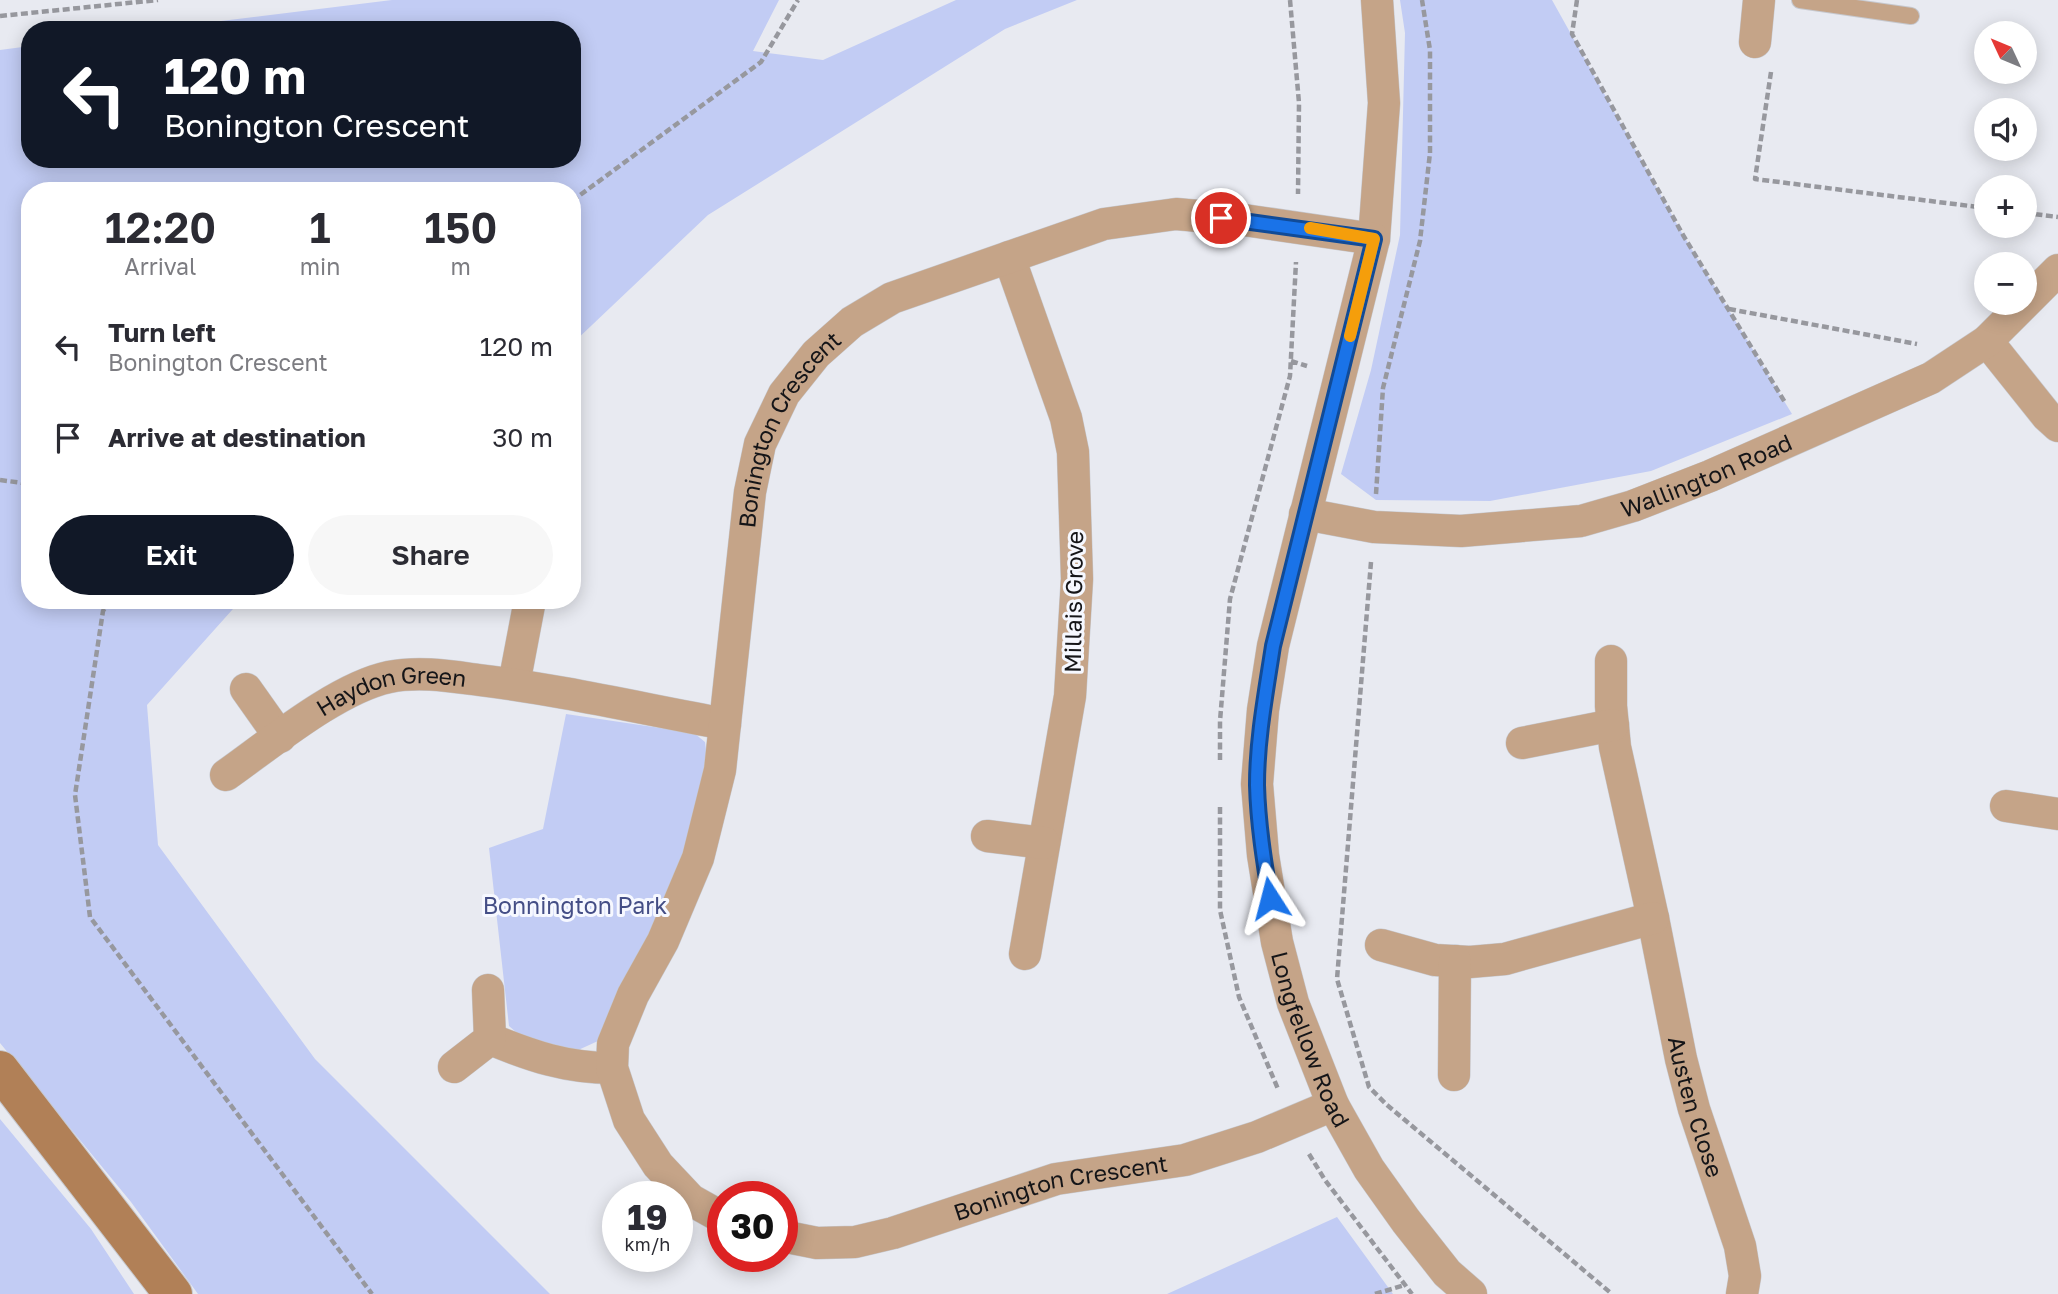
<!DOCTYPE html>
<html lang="en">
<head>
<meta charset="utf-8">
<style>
	body { margin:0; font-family:"Golos Text",sans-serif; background:#f7f7f7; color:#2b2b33; height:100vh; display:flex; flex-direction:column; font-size:26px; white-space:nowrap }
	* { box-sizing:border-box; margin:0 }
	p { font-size:23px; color:#7c7c81 }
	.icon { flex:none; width:38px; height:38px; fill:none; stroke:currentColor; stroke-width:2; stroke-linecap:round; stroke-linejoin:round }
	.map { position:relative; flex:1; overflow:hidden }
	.side { position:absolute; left:21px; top:182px; width:560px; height:427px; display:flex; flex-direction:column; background:#fff; border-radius:28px; box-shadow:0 4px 18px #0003 }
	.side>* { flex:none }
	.banner { position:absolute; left:21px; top:21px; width:560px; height:147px; border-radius:28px; box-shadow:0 4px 18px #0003; background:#111827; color:#fff; overflow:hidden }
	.needle { width:46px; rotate:314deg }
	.tools { position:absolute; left:1974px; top:21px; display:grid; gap:14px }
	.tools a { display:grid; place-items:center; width:63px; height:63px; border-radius:50%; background:#fff; box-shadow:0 4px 18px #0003; font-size:35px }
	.speed { position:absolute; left:602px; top:1181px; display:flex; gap:14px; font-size:35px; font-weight:700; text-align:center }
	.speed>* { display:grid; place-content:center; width:91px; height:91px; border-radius:50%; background:#fff; box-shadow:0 4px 18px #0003; line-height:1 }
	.speed small { font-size:18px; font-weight:400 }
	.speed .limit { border:10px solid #d22; background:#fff; color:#111 }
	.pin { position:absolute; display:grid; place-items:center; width:60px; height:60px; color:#fff; margin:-30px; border:4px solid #fff; border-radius:50%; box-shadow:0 2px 7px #0007 }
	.me { position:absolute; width:77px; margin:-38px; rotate:351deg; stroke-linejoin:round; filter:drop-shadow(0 0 5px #0008) }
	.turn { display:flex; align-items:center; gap:24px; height:147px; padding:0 28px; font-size:32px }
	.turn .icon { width:91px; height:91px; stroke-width:2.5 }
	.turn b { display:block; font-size:49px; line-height:60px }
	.eta { display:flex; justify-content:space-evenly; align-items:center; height:119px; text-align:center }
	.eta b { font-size:42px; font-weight:600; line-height:49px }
	.button { display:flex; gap:14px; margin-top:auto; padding:14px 28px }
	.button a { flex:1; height:80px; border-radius:42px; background:#111827; color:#fff; font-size:28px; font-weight:600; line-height:80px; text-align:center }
	.button a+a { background:#f7f7f7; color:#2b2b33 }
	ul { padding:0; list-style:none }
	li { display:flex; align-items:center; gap:21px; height:91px; padding:0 28px }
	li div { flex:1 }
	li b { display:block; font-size:26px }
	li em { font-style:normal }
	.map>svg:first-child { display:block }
</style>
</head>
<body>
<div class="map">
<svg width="2058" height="1294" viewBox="0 0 2058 1294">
	<rect width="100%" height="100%" fill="#e8eaf1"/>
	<!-- green -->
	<path fill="#c2ccf4" d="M392 0H779L753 51 823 60 956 0H1077L1005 29 708 215 572 344V191H30V600H241L147 705 158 845 315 1059 550 1294H198L131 1202 0 1043V50L30 46V159H572V30H147Z
		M1400 0H1552L1683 235 1792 414 1651 471 1490 501 1376 500 1341 474 1371 370 1400 235 1405 33Z
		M566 714 694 733 705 742 707 759 689 844 611 1020 598 1041 576 1051 538 1042 517 1033 509 1026 489 848 543 829Z
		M0 1119 91 1229 134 1294H0Z
		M1337 1217 1393 1294H1167Z"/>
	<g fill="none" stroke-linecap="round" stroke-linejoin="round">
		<!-- lane casing -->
		<g stroke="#c6c8ce" stroke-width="18">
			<path id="lane" d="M1800 0 1911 16"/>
		</g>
		<!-- street casing -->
		<g stroke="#c6c8ce" stroke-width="33">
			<g id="street">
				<path id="s1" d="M1377 0 1384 103 1374 239 1273 646 1263 710 1257 784 1263 855 1277 942 1293 1003 1333 1105 1369 1169 1406 1221 1447 1273 1471 1294"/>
				<path d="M1755 42 1759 0"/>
				<path d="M1009 257 1066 418 1073 452 1077 579 1070 696 1025 954"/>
				<path d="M1987 341 2047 416 2058 426"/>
				<path id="s2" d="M1305 514 1374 527 1461 531 1581 521 1633 506 1710 476 1931 378 1987 341 2058 270"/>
				<path id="s3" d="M1611 661V706L1615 747 1653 918 1681 1059 1694 1109 1740 1246 1745 1276 1742 1294"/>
				<path d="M514 684 530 600"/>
				<path d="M246 689 280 737"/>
				<path d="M1522 743 1613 725"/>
				<path id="s4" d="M226 775C270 744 337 688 389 677 419 671 449 676 479 680 561 690 643 709 725 724"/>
				<path d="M2006 806 2058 814"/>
				<path d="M987 836 1044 843"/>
				<path d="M1381 945 1435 960 1470 962 1505 959 1653 918"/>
				<path d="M490 1039C532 1056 566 1068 612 1068"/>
				<path d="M454 1067 490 1039 488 990"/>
				<path d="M1454 1075 1455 961"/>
				<path id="s5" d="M723 1218 691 1200 658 1165 629 1120 612 1068 613 1044 633 995 663 941 698 858 720 770 750 492 760 444 784 394 816 354 852 322 892 298 1104 224 1176 214 1244 220 1374 239"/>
				<path id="s6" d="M782 1236 817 1243 855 1242 893 1233 1056 1179 1185 1160 1257 1137 1333 1105"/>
			</g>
		</g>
		<!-- secondary casing -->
		<g stroke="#c6c8ce" stroke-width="40">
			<path id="secondary" d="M0 1070 173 1294"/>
		</g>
		<!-- path -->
		<path stroke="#97989e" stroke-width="4.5" stroke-dasharray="7 3.5" stroke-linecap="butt" d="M1290 0 1299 103 1298 194
			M1577 0 1572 34 1683 235 1786 404
			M0 16 158 0
			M1771 72 1755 179 1986 208
			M572 201 761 62 798 0
			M2025 213 2058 217
			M1729 309 1917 344
			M1291 361 1307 366
			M0 480 30 484
			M1376 494 1383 388 1420 241 1430 153V50L1422 0
			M1371 562 1337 979 1369 1087 1387 1105 1612 1294
			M110 600 103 611 75 795 90 917 372 1294
			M1220 760V721L1230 599 1290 376 1296 262
			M1220 807V910L1239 997 1278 1089
			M1309 1154 1325 1180 1412 1294
			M1375 1294 1405 1285"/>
		<!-- lane -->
		<use href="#lane" stroke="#c5a488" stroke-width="16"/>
		<!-- street -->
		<use href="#street" stroke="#c5a488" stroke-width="32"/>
		<!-- secondary -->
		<use href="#secondary" stroke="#b18057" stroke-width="38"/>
	</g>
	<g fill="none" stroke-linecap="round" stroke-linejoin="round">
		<!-- route casing -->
		<g stroke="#114b97" stroke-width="18">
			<path id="route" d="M1221 218 1374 239 1273 646C1266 692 1257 739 1257 785 1258 823 1264 861 1270 898"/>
		</g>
		<!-- route -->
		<use href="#route" stroke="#1a73e8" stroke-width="12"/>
		<!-- slow -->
		<path stroke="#f59e0b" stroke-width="12" d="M1310 228 1374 239 1350 336"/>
	</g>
	<g text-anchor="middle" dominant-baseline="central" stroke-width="6" stroke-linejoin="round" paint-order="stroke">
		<!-- street labels -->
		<g font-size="23" fill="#151518" stroke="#f6f8ff">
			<text stroke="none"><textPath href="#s5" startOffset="866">Bonington Crescent</textPath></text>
			<text stroke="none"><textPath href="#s2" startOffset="411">Wallington Road</textPath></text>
			<text transform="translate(1073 602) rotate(-89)">Millais Grove</text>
			<text stroke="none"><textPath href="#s4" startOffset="191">Haydon Green</textPath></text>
			<text stroke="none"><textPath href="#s1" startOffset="1060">Longfellow Road</textPath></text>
			<text stroke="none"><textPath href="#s3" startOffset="455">Austen Close</textPath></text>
			<text stroke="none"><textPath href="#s6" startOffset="287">Bonington Crescent</textPath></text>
		</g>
		<!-- park labels -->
		<g font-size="23" fill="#444e86" stroke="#f6f8ff">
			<text x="575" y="905">Bonnington Park</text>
		</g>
	</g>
</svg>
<div class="tools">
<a><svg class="needle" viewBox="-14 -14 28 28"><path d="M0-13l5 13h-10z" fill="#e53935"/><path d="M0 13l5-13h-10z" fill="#7c7c81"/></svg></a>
<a><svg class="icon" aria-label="sound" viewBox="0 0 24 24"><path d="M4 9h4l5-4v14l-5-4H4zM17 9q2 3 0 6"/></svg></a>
<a>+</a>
<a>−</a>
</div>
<div class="speed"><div>19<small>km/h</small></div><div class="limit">30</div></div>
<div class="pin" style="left:1221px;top:218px;background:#d93025"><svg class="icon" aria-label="arrive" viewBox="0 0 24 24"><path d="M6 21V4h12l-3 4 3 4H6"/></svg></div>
<svg class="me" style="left:1270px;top:898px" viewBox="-20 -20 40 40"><path d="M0-17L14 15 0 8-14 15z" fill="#1a73e8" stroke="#fff" stroke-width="4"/></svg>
<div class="banner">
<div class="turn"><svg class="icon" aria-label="left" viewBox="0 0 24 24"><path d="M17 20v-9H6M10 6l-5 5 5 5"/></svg><div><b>120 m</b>Bonington Crescent</div></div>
</div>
<section class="side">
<div class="eta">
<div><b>12:20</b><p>Arrival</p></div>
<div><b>1</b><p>min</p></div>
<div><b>150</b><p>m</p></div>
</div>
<ul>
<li><svg class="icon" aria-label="left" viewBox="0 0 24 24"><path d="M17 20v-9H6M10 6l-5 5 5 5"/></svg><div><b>Turn left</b><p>Bonington Crescent</p></div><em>120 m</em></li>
<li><svg class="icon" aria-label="arrive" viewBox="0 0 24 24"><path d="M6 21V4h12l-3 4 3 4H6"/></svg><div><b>Arrive at destination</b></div><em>30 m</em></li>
</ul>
<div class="button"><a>Exit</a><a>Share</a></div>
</section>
</div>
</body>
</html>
